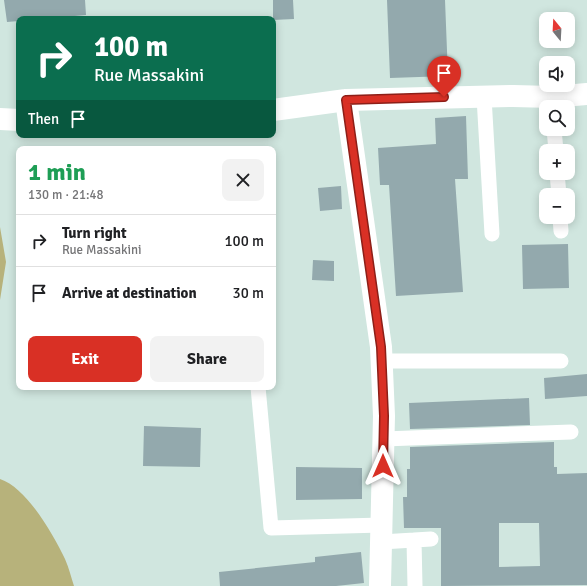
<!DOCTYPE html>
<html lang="en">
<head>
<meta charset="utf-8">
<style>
	body { margin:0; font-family:Signika,sans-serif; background:#f2f2f2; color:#202124; height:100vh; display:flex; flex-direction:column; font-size:15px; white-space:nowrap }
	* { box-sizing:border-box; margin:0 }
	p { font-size:13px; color:#757577 }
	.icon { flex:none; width:22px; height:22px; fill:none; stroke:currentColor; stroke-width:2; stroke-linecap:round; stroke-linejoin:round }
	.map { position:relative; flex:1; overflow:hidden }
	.side { position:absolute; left:16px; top:146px; width:260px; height:244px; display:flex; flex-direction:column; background:#fff; border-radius:8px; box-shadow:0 2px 10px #0003 }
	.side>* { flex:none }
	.banner { position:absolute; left:16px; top:16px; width:260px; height:122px; border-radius:8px; box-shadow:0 2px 10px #0003; background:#0b6e4f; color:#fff; overflow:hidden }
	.needle { width:26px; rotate:342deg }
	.tools { position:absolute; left:539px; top:12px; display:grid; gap:8px }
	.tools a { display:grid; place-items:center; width:36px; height:36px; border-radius:8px; background:#fff; box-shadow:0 2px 10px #0003; font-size:20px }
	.pin { position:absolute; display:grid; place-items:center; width:34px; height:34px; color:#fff; margin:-41px -17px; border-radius:50% 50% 50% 0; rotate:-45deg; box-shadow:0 0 4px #0007 }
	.pin .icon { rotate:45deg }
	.me { position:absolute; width:44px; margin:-22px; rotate:0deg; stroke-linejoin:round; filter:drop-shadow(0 0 3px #0008) }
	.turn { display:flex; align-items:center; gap:14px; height:84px; padding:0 12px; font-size:18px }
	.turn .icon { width:52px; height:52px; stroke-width:2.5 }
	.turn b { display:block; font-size:28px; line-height:34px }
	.then { display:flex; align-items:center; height:38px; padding:0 12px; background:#0003; gap:8px; font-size:15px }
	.round { display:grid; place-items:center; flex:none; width:42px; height:42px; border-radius:8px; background:#f2f2f2 }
	.overview { display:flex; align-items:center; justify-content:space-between; height:68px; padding:0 12px }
	h1 { font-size:24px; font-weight:800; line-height:30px; color:#1e9e55 }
	.primary-button { display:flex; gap:8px; margin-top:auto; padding:8px 12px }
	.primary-button a { flex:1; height:46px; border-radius:8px; background:#d93025; color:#fff; font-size:16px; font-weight:800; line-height:46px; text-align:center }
	.primary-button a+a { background:#f2f2f2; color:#202124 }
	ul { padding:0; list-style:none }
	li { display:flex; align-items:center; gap:12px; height:52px; padding:0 12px; border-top:1px solid #e0e0e0 }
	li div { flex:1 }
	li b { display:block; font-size:15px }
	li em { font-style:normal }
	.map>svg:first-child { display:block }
</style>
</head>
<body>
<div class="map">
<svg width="587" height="586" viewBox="0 0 587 586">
	<rect width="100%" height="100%" fill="#d0e6df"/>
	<!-- green -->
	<path fill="#b7b27b" d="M0 227 6 262 0 300Z
		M0 479C27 488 53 534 65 559 69 568 71 577 74 586H0Z"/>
	<!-- building -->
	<path fill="#93a9ad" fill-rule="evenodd" d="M4 0H85L86 15 41 19H19V21L7 22Z
		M273 0H293L294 19 273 20Z
		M387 0H445L448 76 390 78Z
		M466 116 468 179H455L463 292 396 296 389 185H380L378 148 436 144 435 118Z
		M341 186 342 209 320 211 318 188Z
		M568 244 569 288 523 289 522 245Z
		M313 260 334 261V281L312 280Z
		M587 374V396L545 399 544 378Z
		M529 398 530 425 410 429 409 403Z
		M144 426 201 428 200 467 143 466Z
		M554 442V467H557V474L587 473V585L441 586V528H404L403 497H407V469H410V447ZM499 523H539L540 566 499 567Z
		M296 467 362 468V499L296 500Z
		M361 552 364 583 336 586H220L219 572 315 562V557Z"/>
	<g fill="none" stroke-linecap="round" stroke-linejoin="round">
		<!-- service -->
		<path stroke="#fff" stroke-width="15" d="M484 97 492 234
			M554 129 556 151
			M557 173 559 195
			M560 217 561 231
			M381 361H561
			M258 387 271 528 382 525
			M384 439 571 432
			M414 540 415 586
			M381 542 431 539"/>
		<!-- minor -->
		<path stroke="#fff" stroke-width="22" d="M346 100 381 347 384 416 380 586
			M273 110 346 100 513 96 552 97 587 94
			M0 119 19 120"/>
	</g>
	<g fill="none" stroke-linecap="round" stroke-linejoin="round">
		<!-- route casing -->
		<g stroke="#8d1f18" stroke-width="10">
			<path id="route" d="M383 466 384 416 381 347 346 100 444 97"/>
		</g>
		<!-- route -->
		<use href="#route" stroke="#d93025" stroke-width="7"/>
	</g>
</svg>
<div class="tools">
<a><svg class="needle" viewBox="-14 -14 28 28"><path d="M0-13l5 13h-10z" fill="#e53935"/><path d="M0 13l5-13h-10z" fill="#757577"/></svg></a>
<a><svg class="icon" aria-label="sound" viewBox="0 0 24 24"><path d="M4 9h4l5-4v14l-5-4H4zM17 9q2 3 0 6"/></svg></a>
<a><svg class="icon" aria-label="search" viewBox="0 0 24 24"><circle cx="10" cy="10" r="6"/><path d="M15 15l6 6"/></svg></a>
<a>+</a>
<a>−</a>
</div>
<div class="pin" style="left:444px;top:97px;background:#d93025"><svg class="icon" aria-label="arrive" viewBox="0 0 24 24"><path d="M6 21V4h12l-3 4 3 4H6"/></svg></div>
<svg class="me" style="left:383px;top:466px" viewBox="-20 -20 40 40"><path d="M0-17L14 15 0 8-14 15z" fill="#d93025" stroke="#fff" stroke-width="4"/></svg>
<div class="banner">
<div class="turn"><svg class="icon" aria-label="right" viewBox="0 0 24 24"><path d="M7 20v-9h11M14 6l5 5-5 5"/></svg><div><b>100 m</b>Rue Massakini</div></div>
<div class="then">Then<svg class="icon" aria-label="arrive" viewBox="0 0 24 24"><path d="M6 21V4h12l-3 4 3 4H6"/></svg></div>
</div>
<section class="side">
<div class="overview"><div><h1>1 min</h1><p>130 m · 21:48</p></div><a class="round"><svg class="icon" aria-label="close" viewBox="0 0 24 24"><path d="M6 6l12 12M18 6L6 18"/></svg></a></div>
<ul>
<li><svg class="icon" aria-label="right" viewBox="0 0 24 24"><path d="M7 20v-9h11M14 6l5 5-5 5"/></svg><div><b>Turn right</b><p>Rue Massakini</p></div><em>100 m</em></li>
<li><svg class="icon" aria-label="arrive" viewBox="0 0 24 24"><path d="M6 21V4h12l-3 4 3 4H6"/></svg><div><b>Arrive at destination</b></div><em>30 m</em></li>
</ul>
<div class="primary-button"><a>Exit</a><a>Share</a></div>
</section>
</div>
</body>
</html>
